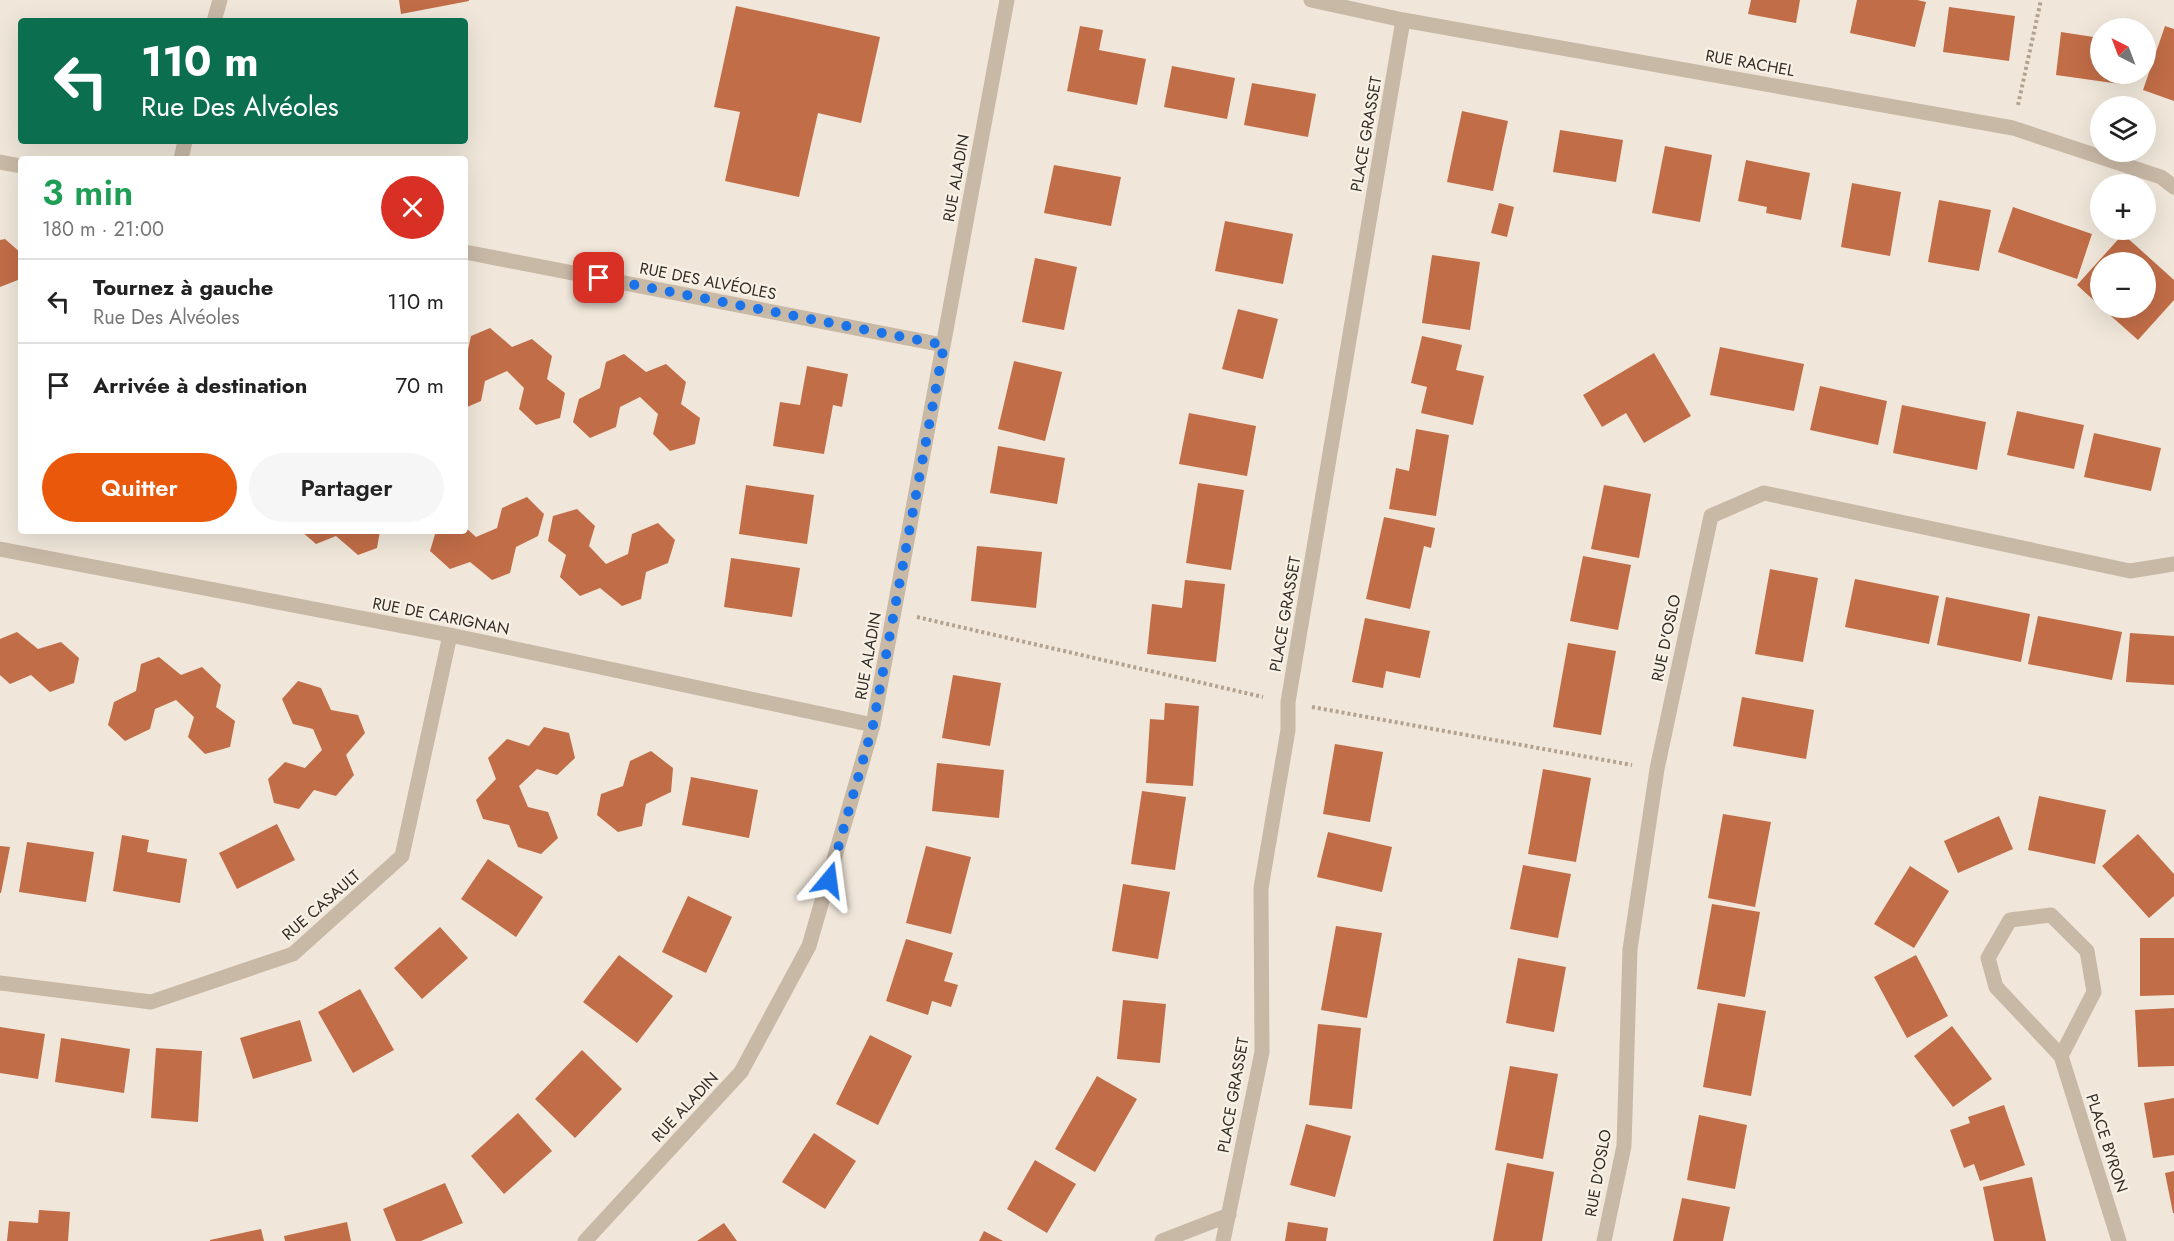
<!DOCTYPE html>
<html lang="fr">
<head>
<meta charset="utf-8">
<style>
	body { margin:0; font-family:Jost,sans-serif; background:#f6f6f6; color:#222; height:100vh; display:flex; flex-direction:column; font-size:22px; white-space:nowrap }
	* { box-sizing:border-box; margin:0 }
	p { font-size:20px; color:#767676 }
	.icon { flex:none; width:33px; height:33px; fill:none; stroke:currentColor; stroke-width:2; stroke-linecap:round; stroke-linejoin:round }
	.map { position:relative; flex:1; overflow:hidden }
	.details { position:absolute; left:18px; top:156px; width:450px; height:378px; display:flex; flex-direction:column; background:#fff; border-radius:6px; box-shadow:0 6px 24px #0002 }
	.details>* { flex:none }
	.banner { position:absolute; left:18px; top:18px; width:450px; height:126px; border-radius:6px; box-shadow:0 6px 24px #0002; background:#0b6e4f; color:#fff; overflow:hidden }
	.needle { width:39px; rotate:318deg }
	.controls { position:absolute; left:2090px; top:18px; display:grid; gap:12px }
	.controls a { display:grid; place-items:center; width:66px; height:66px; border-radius:50%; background:#fff; box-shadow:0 6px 24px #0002; font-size:30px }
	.pin { position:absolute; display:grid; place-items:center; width:51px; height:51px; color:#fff; margin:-26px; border-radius:12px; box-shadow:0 3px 9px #0006 }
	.me { position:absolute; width:66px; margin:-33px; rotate:16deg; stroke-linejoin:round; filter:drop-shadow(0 0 4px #0008) }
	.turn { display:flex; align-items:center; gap:21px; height:126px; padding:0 24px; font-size:27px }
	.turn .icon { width:78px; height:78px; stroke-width:2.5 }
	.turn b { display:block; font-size:42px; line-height:51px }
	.round { display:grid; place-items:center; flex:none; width:63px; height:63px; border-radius:32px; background:#f6f6f6 }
	.summary { display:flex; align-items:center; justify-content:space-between; height:102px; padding:0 24px }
	h1 { font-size:36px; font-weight:600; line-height:45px; color:#1e9e55 }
	.action { display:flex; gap:12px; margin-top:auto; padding:12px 24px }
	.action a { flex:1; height:69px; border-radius:36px; background:#ea580c; color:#fff; font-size:24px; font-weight:600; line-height:69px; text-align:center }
	.action a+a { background:#f6f6f6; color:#222 }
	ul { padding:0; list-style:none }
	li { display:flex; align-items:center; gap:18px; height:84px; padding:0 24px; border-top:2px solid #e0e0e0 }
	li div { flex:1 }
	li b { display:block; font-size:22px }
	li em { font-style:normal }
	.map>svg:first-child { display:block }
</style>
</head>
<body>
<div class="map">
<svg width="2174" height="1241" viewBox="0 0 2174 1241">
	<rect width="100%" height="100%" fill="#f0e7da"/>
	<!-- building -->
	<path fill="#c16d47" d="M399 0H469V1L401 14Z
		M1751 0H1800L1796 23 1748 14Z
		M1857 0H1917L1926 2 1915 47 1850 33Z
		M736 6 880 37 861 123 818 113 799 197 725 181 740 112 714 107Z
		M1949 7 2015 16 2009 61 1943 52Z
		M1080 26 1103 30 1099 50 1146 59 1137 105 1067 91Z
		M2165 26 2174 29V101L2143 90Z
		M2061 32 2100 38V74H2121L2120 84 2056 75Z
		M1172 66 1235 78 1227 119 1164 107Z
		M1252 83 1316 94 1308 137 1244 125Z
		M1462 111 1508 121 1493 191 1447 182Z
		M1560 130 1623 140 1616 182 1553 172Z
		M1665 146 1712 155 1700 222 1652 213Z
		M1746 160 1810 173 1801 220 1766 213 1767 207 1738 201Z
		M1054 165 1121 177 1111 226 1044 213Z
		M1852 183 1901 192 1890 256 1841 247Z
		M1939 200 1991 210 1979 271 1928 262Z
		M1499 203 1514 207 1507 237 1491 233Z
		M2013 207 2092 234 2077 279 1998 252Z
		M1225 221 1293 234 1283 284 1215 271Z
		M2123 234 2174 280V300L2138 340 2102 308H2145V262H2100V306L2077 285Z
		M5 239 21 253V266L18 280 0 287V240Z
		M1432 255 1480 262 1470 330 1422 323Z
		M1035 258 1077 267 1064 330 1022 322Z
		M1238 309 1278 319 1263 379 1222 369Z
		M490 328 512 347 532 339 552 356 547 379 565 393 560 418 536 425 519 409 524 388 507 371 485 381 481 401 465 408V363L471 336Z
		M1422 336 1462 345 1456 370 1484 376 1473 425 1421 413 1427 387 1411 383Z
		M1720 347 1804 364 1794 411 1710 395Z
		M1654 353 1691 416 1644 443 1626 413 1602 427 1583 395Z
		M624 354 646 372 666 364 686 382 681 404 700 418 695 444 670 451 653 434 658 414 640 397 620 407 616 427 590 438 573 422 579 399 600 388 606 362Z
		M1014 361 1062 372 1045 441 998 429Z
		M807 366 848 374 842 407 833 405 824 454 773 446 780 402 800 405Z
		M1820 386 1887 401 1878 445 1810 430Z
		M1902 405 1986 422 1977 470 1893 453Z
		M2017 411 2084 425 2074 469 2007 455Z
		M1189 413 1256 426 1247 476 1179 464Z
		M1416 429 1449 435 1436 516 1389 509 1396 468 1409 471Z
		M2094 433 2161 448 2151 491 2084 477Z
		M998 446 1065 458 1057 504 990 493Z
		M1198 483 1244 490 1231 570 1186 563Z
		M746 485 814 495 807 544 739 534Z
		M1604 485 1651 494 1639 558 1591 549Z
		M527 497 544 514 538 536 516 547 510 573 492 580 470 562 450 569 430 551 436 531H465V527L476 537 497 528 502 508Z
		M577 509 595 526 589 546 606 564 628 554 632 534 658 523 675 540 668 563 646 572 641 599 622 606 600 588 580 596 560 577 566 555 548 541 553 516Z
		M1384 517 1435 528 1431 548 1424 546 1410 609 1366 599Z
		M301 531H380L377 548 358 555 336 536 316 544Z
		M977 546 1042 552 1036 608 971 601Z
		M1583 556 1631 565 1618 630 1570 621Z
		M731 558 800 568 792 617 724 607Z
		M1770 569 1818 578 1803 662 1755 654Z
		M1855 579 1939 596 1929 644 1845 627Z
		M1185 580 1225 584 1216 662 1147 654 1152 604 1182 608Z
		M1946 597 2030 614 2021 662 1937 645Z
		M2038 616 2122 632 2112 680 2028 664Z
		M1365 618 1430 631 1420 678 1386 671 1383 688 1352 682Z
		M17 632 38 649 61 642 79 658 74 683 50 692 31 675 10 684 0 675V639Z
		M2130 633 2174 636V685L2126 682Z
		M1568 643 1616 651 1601 735 1553 727Z
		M159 657 181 675 202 667 221 685 216 707 235 721 230 747 205 754 188 737 194 717 176 700 155 709 150 729 125 741 108 725 114 702 136 691 141 664Z
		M953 675 1001 683 990 746 942 738Z
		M298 681 321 688 331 710 358 715 365 733 346 755 354 775 336 796 314 790 299 809 274 803 268 779 285 762 305 768 322 750 313 729 293 724 282 699Z
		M1742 697 1814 710 1806 759 1733 746Z
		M1165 703 1199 706 1193 786 1146 783 1150 719 1164 720Z
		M544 727 569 733 575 758 557 775 537 769 519 786 528 807 548 812 558 838 541 854 518 847 509 825 483 819 476 800 496 779 488 758 507 739 529 746Z
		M1335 744 1383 752 1370 822 1323 814Z
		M651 751 673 768 671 792 646 804 642 826 618 832 597 815 601 794 623 786 630 761Z
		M937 763 1004 770 999 818 932 811Z
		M1543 769 1591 778 1576 862 1528 854Z
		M691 777 758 790 749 838 682 825Z
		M1142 791 1186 797 1175 870 1131 864Z
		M2039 796 2106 810 2095 864 2028 850Z
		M1723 814 1771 822 1755 907 1708 898Z
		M1999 816 2013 849 1958 873 1944 841Z
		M277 824 295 860 237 889 219 853Z
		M1328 832 1392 847 1382 892 1317 877Z
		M2138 834 2174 874V896L2149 918 2102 866Z
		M122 835 149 840 147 852 187 859 180 903 113 891Z
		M27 842 94 852 86 902 19 892Z
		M0 846 10 847 1 893H0Z
		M926 846 971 857 951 934 906 923Z
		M488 859 543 897 516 937 461 899Z
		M1523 865 1571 874 1558 938 1510 929Z
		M1910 866 1949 891 1914 948 1874 924Z
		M1123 884 1170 892 1158 959 1112 951Z
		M688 896 732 917 706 973 662 952Z
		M1712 904 1760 912 1745 997 1697 989Z
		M1336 926 1382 933 1367 1018 1321 1010Z
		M440 927 468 958 422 999 394 968Z
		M2140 938H2174V995L2140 996Z
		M906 939 953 953 944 981 958 985 951 1007 932 1001 928 1015 886 1001Z
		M619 955 673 996 637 1043 583 1002Z
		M1916 955 1948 1016 1907 1038 1874 977Z
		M1518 958 1566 967 1554 1032 1506 1023Z
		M360 989 394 1050 353 1073 318 1012Z
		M1123 1000 1166 1004 1160 1063 1117 1059Z
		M1718 1003 1766 1011 1751 1096 1703 1087Z
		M2174 1008V1066L2138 1067 2135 1010Z
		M300 1020 312 1061 253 1079 240 1038Z
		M1318 1024 1361 1028 1352 1109 1309 1105Z
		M1952 1026 1992 1079 1953 1107 1914 1056Z
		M0 1027 45 1034 38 1079 0 1073Z
		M870 1035 912 1056 878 1125 836 1104Z
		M61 1038 130 1049 124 1093 55 1082Z
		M156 1048 202 1051 198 1122 151 1118Z
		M582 1050 622 1089 575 1138 535 1099Z
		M1510 1066 1558 1074 1543 1159 1495 1150Z
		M1097 1076 1137 1099 1095 1172 1055 1149Z
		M2174 1098V1155L2153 1158 2144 1103Z
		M2004 1105 2025 1165 1980 1181 1974 1164 1964 1168 1950 1130 1970 1123 1968 1117Z
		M518 1113 552 1151 504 1194 471 1156Z
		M1699 1115 1747 1125 1735 1189 1687 1180Z
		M1306 1124 1351 1136 1335 1197 1290 1185Z
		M814 1133 856 1161 825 1209 782 1182Z
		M1035 1160 1076 1184 1047 1233 1007 1209Z
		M1507 1163 1554 1172 1542 1241H1493Z
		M2174 1171V1213H2173L2165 1173Z
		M2032 1177 2046 1241H1994L1983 1187Z
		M445 1183 463 1223 421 1241H396L383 1209Z
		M1682 1198 1730 1207 1723 1241H1673Z
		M39 1210 70 1212 68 1241H7L9 1221 38 1223Z
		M347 1222 351 1241H285L284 1236Z
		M1288 1222 1328 1228 1326 1241H1285Z
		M724 1223 737 1241H697Z
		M261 1229 264 1241H210V1240Z
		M984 1231 1003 1241H979Z"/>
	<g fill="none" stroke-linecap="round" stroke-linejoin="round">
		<!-- path -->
		<path stroke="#b3a290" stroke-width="4" stroke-dasharray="3 3" stroke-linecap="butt" d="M2018 105 2041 0
			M917 617 1263 697
			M1312 707 1632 765"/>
		<!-- street -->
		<path stroke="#c8b8a6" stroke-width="15" d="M1311 0 1403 20 2013 128 2161 177 2174 187
			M214 21 220 0
			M181 159 185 141
			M0 162 21 166
			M465 252 943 345
			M0 549 450 635 873 725
			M0 983 151 1002 293 954 402 856 450 635
			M2061 1056 2094 992 2087 951 2051 915 2010 920 1988 958 1996 987 2061 1056 2119 1241
			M585 1241 741 1072 809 946 873 725 1007 0
			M1162 1241 1229 1215
			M1223 1241 1262 1052 1261 888 1288 730V702L1403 20
			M1604 1241 1624 1146 1630 949 1657 769 1711 516 1764 493 2130 571 2174 564"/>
	</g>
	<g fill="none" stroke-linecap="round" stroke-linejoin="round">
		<!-- route -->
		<path stroke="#1a73e8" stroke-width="10" stroke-dasharray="0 18" d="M599 278 944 345 873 725 829 880"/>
	</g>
	<g text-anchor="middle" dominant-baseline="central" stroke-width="4.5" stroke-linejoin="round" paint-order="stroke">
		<!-- street labels -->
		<g font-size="16" fill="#342c27" stroke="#f8f1e6">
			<text transform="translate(1750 63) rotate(10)">RUE RACHEL</text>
			<text transform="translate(1366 134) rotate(-80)">PLACE GRASSET</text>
			<text transform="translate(956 178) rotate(-80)">RUE ALADIN</text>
			<text transform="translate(708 281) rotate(11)">RUE DES ALVÉOLES</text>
			<text transform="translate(1285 614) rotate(-80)">PLACE GRASSET</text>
			<text transform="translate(441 616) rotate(11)">RUE DE CARIGNAN</text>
			<text transform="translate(1666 638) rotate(-78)">RUE D'OSLO</text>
			<text transform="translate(868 656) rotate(-80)">RUE ALADIN</text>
			<text transform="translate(321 905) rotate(-41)">RUE CASAULT</text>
			<text transform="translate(1233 1095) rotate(-80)">PLACE GRASSET</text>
			<text transform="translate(685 1107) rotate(-47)">RUE ALADIN</text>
			<text transform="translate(2107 1143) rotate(72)">PLACE BYRON</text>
			<text transform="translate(1598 1173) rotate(-80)">RUE D'OSLO</text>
		</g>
	</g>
</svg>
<div class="controls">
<a><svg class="needle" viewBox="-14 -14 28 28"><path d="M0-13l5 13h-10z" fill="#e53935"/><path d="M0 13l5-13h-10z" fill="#767676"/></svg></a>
<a><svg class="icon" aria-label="layers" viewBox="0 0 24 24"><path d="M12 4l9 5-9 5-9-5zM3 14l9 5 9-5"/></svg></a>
<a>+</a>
<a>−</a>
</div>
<div class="pin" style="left:599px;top:278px;background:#d93025"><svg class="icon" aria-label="arrive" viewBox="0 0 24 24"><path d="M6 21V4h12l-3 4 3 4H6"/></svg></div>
<svg class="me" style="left:829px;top:880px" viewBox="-20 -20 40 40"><path d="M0-17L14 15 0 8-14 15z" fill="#1a73e8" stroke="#fff" stroke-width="4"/></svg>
<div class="banner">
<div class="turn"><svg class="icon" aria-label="left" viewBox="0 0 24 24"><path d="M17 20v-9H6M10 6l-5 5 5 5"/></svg><div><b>110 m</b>Rue Des Alvéoles</div></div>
</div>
<section class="details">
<div class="summary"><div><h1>3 min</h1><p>180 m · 21:00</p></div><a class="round" style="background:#d93025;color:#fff"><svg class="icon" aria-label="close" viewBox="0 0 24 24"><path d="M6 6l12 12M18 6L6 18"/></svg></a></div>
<ul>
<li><svg class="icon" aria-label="left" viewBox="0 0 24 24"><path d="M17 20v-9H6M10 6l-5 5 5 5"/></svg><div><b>Tournez à gauche</b><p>Rue Des Alvéoles</p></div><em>110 m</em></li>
<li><svg class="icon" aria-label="arrive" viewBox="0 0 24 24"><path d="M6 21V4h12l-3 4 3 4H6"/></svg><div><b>Arrivée à destination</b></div><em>70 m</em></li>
</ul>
<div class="action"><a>Quitter</a><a>Partager</a></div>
</section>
</div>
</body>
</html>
